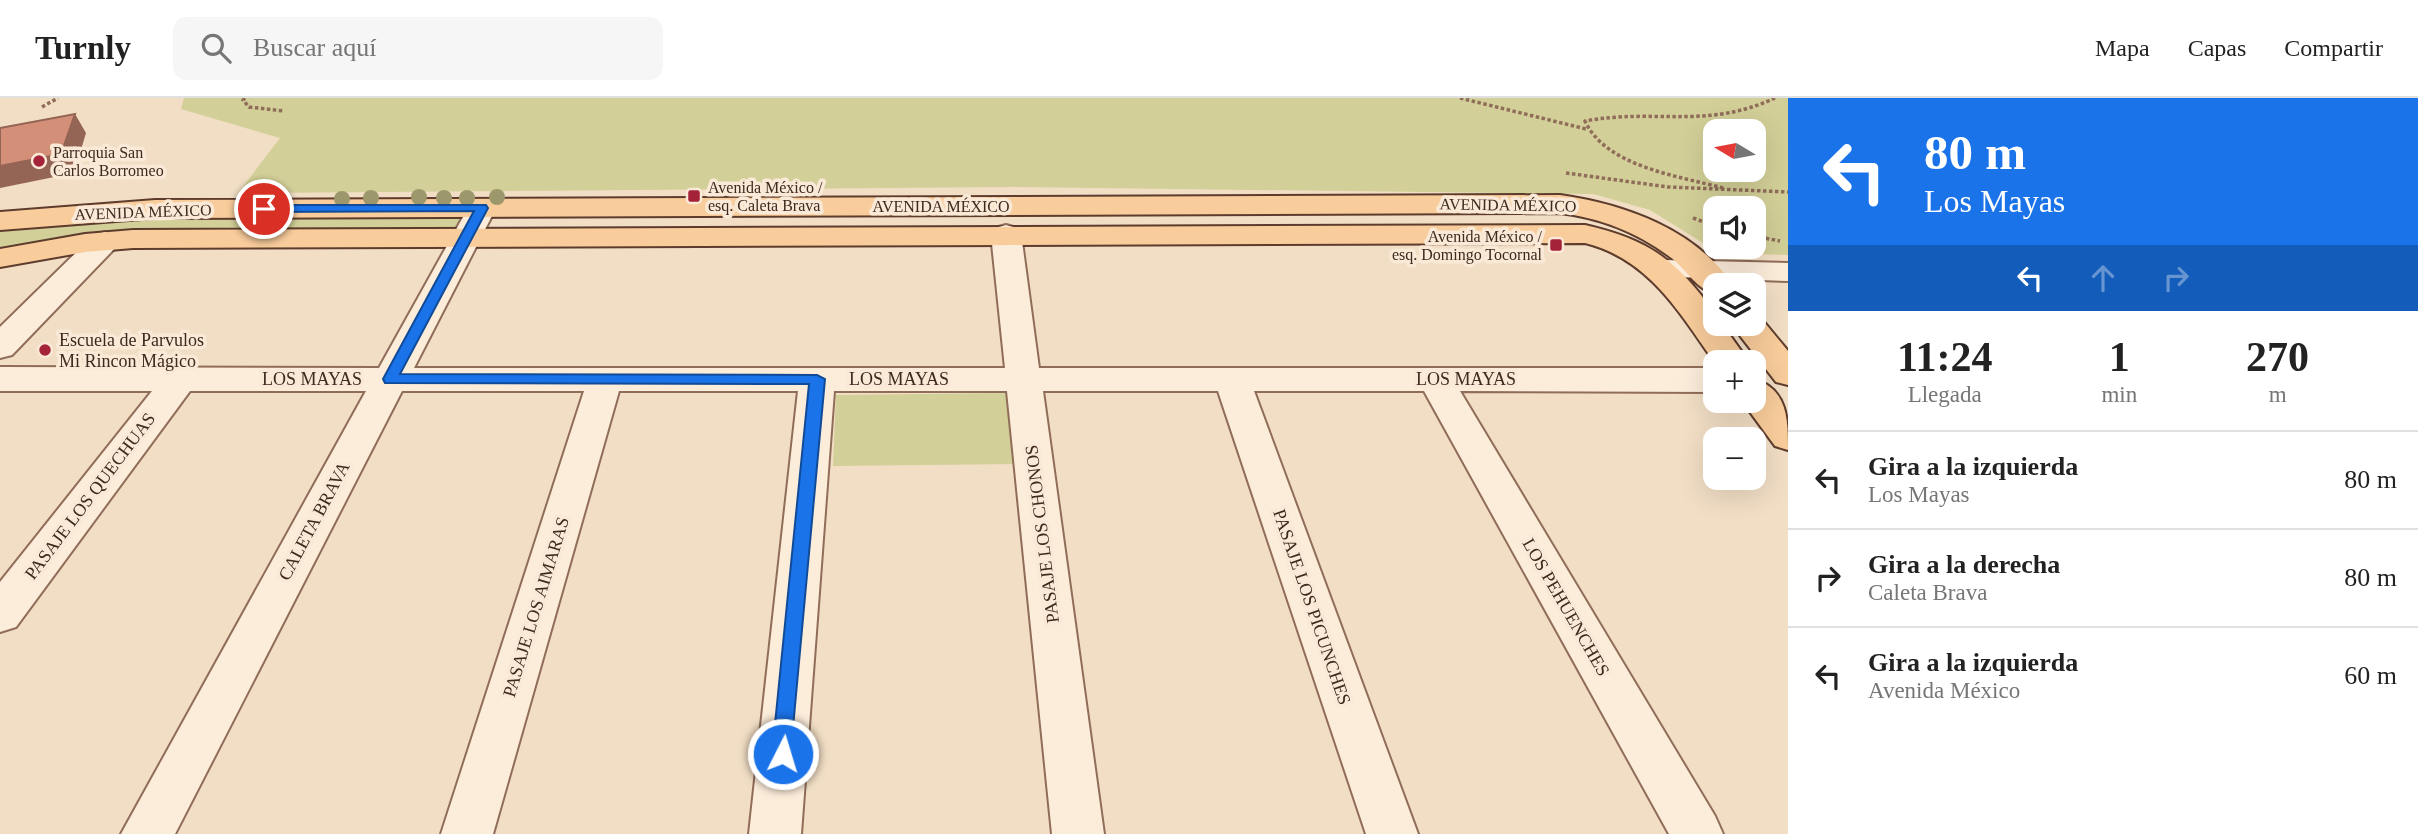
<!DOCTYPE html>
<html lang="es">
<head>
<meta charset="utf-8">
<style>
	body { margin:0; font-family:Georgia,serif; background:#f6f6f6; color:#222; height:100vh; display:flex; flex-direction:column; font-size:26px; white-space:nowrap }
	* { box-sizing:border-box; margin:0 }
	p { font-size:23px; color:#767676 }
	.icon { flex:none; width:38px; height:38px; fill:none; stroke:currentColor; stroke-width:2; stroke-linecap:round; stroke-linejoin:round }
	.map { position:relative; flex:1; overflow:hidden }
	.side { display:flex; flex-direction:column; background:#fff; width:630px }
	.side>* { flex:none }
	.guide { background:#1a73e8; color:#fff; overflow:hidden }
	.needle { width:46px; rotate:280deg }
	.tools { position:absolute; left:1703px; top:21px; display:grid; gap:14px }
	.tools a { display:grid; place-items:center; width:63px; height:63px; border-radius:14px; background:#fff; box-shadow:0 7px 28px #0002; font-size:35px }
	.pin { position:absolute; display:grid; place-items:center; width:60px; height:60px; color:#fff; margin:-30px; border:4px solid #fff; border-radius:50%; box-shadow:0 2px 7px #0007 }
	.me { position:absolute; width:77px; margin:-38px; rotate:5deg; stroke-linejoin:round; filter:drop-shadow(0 0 5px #0008) }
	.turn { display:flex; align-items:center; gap:24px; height:147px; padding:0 21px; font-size:32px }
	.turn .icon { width:91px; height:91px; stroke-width:2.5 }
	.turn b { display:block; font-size:49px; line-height:60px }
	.lanes { display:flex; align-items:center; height:66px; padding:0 21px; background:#0003; justify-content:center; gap:35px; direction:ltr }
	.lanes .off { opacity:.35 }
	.eta { display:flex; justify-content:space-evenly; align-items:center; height:119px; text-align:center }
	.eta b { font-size:42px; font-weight:700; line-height:49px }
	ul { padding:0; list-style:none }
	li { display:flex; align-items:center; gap:21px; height:98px; padding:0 21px; border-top:2px solid #e0e0e0 }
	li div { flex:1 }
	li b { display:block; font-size:26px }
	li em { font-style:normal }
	header { display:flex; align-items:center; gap:42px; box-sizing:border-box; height:98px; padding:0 35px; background:#fff; border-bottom:2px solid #e0e0e0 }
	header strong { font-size:33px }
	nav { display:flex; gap:38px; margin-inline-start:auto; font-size:24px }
	.search { width:490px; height:63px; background:#f6f6f6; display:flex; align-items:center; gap:18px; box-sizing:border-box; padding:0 24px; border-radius:14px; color:#767676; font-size:26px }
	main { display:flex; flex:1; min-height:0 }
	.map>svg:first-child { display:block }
</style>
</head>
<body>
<header>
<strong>Turnly</strong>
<div class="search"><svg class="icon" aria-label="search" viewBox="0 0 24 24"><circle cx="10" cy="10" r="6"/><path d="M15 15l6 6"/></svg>Buscar aquí</div>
<nav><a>Mapa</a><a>Capas</a><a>Compartir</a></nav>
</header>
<main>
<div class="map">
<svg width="1788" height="736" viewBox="0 0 1788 736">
	<rect width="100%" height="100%" fill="#f2dec5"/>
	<!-- green -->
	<path fill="#d2cf98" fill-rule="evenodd" d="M184 0H1788V157L1728 155 1703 145 1650 112 1593 96 1013 89 238 95 280 40 181 11ZM1715 33H1754V72H1715ZM1754 110V149H1715V110Z
		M124 118H465L458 132 370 134 104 132 0 153V130Z
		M1010 295 1019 366 833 368 836 297Z"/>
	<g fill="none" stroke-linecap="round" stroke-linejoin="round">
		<!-- minor casing -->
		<g stroke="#906d59" stroke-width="4">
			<path id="minor" d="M482 101 492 104 496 110 414 270H1005L991 136 995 130 1006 127 1017 130 1021 136 1039 270H1715V294L1460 293 1715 718 1723 736H1669L1424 293H1254L1418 736H1366L1218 293H1043L1104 736H1052L1007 293H834L801 736H749L798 293H619L493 736H441L584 293H402L175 736H121L366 293H190L16 529 0 534V484L152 293H0V269L379 270 468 110 472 104Z
				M105 134 116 137 120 143 116 149 12 257 0 260V229L94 137Z
				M1662 162 1788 165V183L1651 178 1646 171 1651 164Z"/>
		</g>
		<!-- major casing -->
		<g stroke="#5d3c2d" stroke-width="4">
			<path id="major" d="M1560 97C1624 106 1695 131 1733 187H1715V196C1698 192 1687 173 1674 162 1641 136 1602 120 1560 115L155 120 0 132V114L155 102Z
				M1585 127C1637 139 1667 154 1701 197 1708 207 1715 214 1715 226H1722L1749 264 1715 265C1679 214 1649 161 1585 145L133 150 85 154 0 169V151L85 136 133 132Z
				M1754 217 1760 219 1788 253V287L1776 284 1731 226H1754Z
				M1754 281C1788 291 1788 322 1788 352L1775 348 1742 303H1754Z"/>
		</g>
		<!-- path -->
		<path stroke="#906d59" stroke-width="3.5" stroke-dasharray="3.5 2.5" stroke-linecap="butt" d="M245 0 243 2 249 9 284 13
			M1460 0 1586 31
			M42 9 58 0
			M1566 75 1668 89 1788 94
			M1723 90C1679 78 1606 69 1585 23 1655 10 1706 32 1775 0
			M1693 120 1715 128
			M1754 138 1780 143"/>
		<!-- minor -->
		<use href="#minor" fill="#fcecda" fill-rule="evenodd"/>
		<!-- major -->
		<use href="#major" fill="#f8cc9b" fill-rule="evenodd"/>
	</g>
	<!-- trees -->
	<g fill="#9d976c">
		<circle cx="419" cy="99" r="8"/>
		<circle cx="497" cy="99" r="8"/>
		<circle cx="371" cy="100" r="8"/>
		<circle cx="444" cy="100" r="8"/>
		<circle cx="467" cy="100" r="8"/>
		<circle cx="342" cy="101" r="8"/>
	</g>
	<!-- shaded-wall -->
	<path fill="#946454" d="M75 16 86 35 74 75 0 90V68Z"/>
	<!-- building -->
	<path fill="#d48f78" stroke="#946454" stroke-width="2" d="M75 16 61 56 0 68V30Z"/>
	<!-- route -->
	<path fill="#1a73e8" stroke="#114b97" stroke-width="2" d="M486 107 488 110 400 276 817 277 825 281 790 662 783 665 775 662 772 656 809 286 385 285 383 281 474 113 264 114 258 111 264 107Z"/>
	<!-- markers -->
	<g fill="#a52339" stroke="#f9e9d6" stroke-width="2.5">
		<circle cx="39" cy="63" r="7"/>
		<rect x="687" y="91" width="14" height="14" rx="3.5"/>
		<rect x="1549" y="140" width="14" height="14" rx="3.5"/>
		<circle cx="45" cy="252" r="7"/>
	</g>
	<g text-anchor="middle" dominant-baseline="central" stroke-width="7" stroke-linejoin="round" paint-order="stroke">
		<!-- far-poi labels -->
		<g font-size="16" fill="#3f291e" stroke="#f9e9d6" text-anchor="start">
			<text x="53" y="54">Parroquia San<tspan x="53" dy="18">Carlos Borromeo</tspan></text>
			<text x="708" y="89">Avenida México /<tspan x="708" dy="18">esq. Caleta Brava</tspan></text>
			<text x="1542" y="138" text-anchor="end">Avenida México /<tspan x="1542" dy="18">esq. Domingo Tocornal</tspan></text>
		</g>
		<!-- far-street labels -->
		<g font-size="16" fill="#3f291e" stroke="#f9e9d6">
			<text transform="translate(1508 107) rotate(1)">AVENIDA MÉXICO</text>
			<text x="941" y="108">AVENIDA MÉXICO</text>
			<text transform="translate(143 114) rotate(-2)">AVENIDA MÉXICO</text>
		</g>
		<!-- poi labels -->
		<g font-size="18" fill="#3f291e" stroke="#f9e9d6" text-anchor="start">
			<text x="59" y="242">Escuela de Parvulos<tspan x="59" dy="21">Mi Rincon Mágico</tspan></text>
		</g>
		<!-- street labels -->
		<g font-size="18" fill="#3f291e" stroke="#f9e9d6">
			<text x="312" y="281">LOS MAYAS</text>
			<text x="899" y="281">LOS MAYAS</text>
			<text x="1466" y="281">LOS MAYAS</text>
			<text transform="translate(90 398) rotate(-53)">PASAJE LOS QUECHUAS</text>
			<text transform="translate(314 423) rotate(-62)">CALETA BRAVA</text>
			<text transform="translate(1042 436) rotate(-97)">PASAJE LOS CHONOS</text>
			<text transform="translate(536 509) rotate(-73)">PASAJE LOS AIMARAS</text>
			<text transform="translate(1312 509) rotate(71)">PASAJE LOS PICUNCHES</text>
			<text transform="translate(1566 509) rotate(60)">LOS PEHUENCHES</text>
		</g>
	</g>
</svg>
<div class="tools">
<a><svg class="needle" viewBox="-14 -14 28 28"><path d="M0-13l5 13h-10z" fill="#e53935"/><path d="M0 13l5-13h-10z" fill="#767676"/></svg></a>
<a><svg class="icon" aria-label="sound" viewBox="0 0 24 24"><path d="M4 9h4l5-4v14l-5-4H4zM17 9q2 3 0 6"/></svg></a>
<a><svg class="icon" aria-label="layers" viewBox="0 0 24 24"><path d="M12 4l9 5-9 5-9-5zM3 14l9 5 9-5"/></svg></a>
<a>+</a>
<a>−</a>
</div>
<div class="pin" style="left:264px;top:111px;background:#d93025"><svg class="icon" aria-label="arrive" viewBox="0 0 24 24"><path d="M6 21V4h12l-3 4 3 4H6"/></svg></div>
<svg class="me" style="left:783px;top:656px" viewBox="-20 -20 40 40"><circle r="17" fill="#1a73e8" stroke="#fff" stroke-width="3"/><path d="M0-11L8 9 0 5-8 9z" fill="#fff"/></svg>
</div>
<section class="side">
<div class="guide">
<div class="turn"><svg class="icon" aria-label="left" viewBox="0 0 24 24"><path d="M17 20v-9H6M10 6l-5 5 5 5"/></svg><div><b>80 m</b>Los Mayas</div></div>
<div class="lanes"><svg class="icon" aria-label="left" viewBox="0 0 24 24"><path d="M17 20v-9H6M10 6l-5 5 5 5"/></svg><svg class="icon off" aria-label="ahead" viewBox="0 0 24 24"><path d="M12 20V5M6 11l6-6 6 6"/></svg><svg class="icon off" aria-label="right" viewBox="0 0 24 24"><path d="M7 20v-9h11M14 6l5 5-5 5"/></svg></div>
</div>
<div class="eta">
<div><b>11:24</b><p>Llegada</p></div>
<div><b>1</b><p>min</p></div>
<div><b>270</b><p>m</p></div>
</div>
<ul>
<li><svg class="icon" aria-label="left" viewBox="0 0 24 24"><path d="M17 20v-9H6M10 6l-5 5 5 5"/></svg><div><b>Gira a la izquierda</b><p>Los Mayas</p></div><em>80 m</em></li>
<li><svg class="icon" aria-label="right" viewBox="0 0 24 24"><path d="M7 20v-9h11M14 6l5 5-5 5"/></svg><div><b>Gira a la derecha</b><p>Caleta Brava</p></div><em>80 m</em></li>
<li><svg class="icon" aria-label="left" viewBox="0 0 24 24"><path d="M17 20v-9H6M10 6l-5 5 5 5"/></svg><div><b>Gira a la izquierda</b><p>Avenida México</p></div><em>60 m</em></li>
</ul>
</section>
</main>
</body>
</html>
